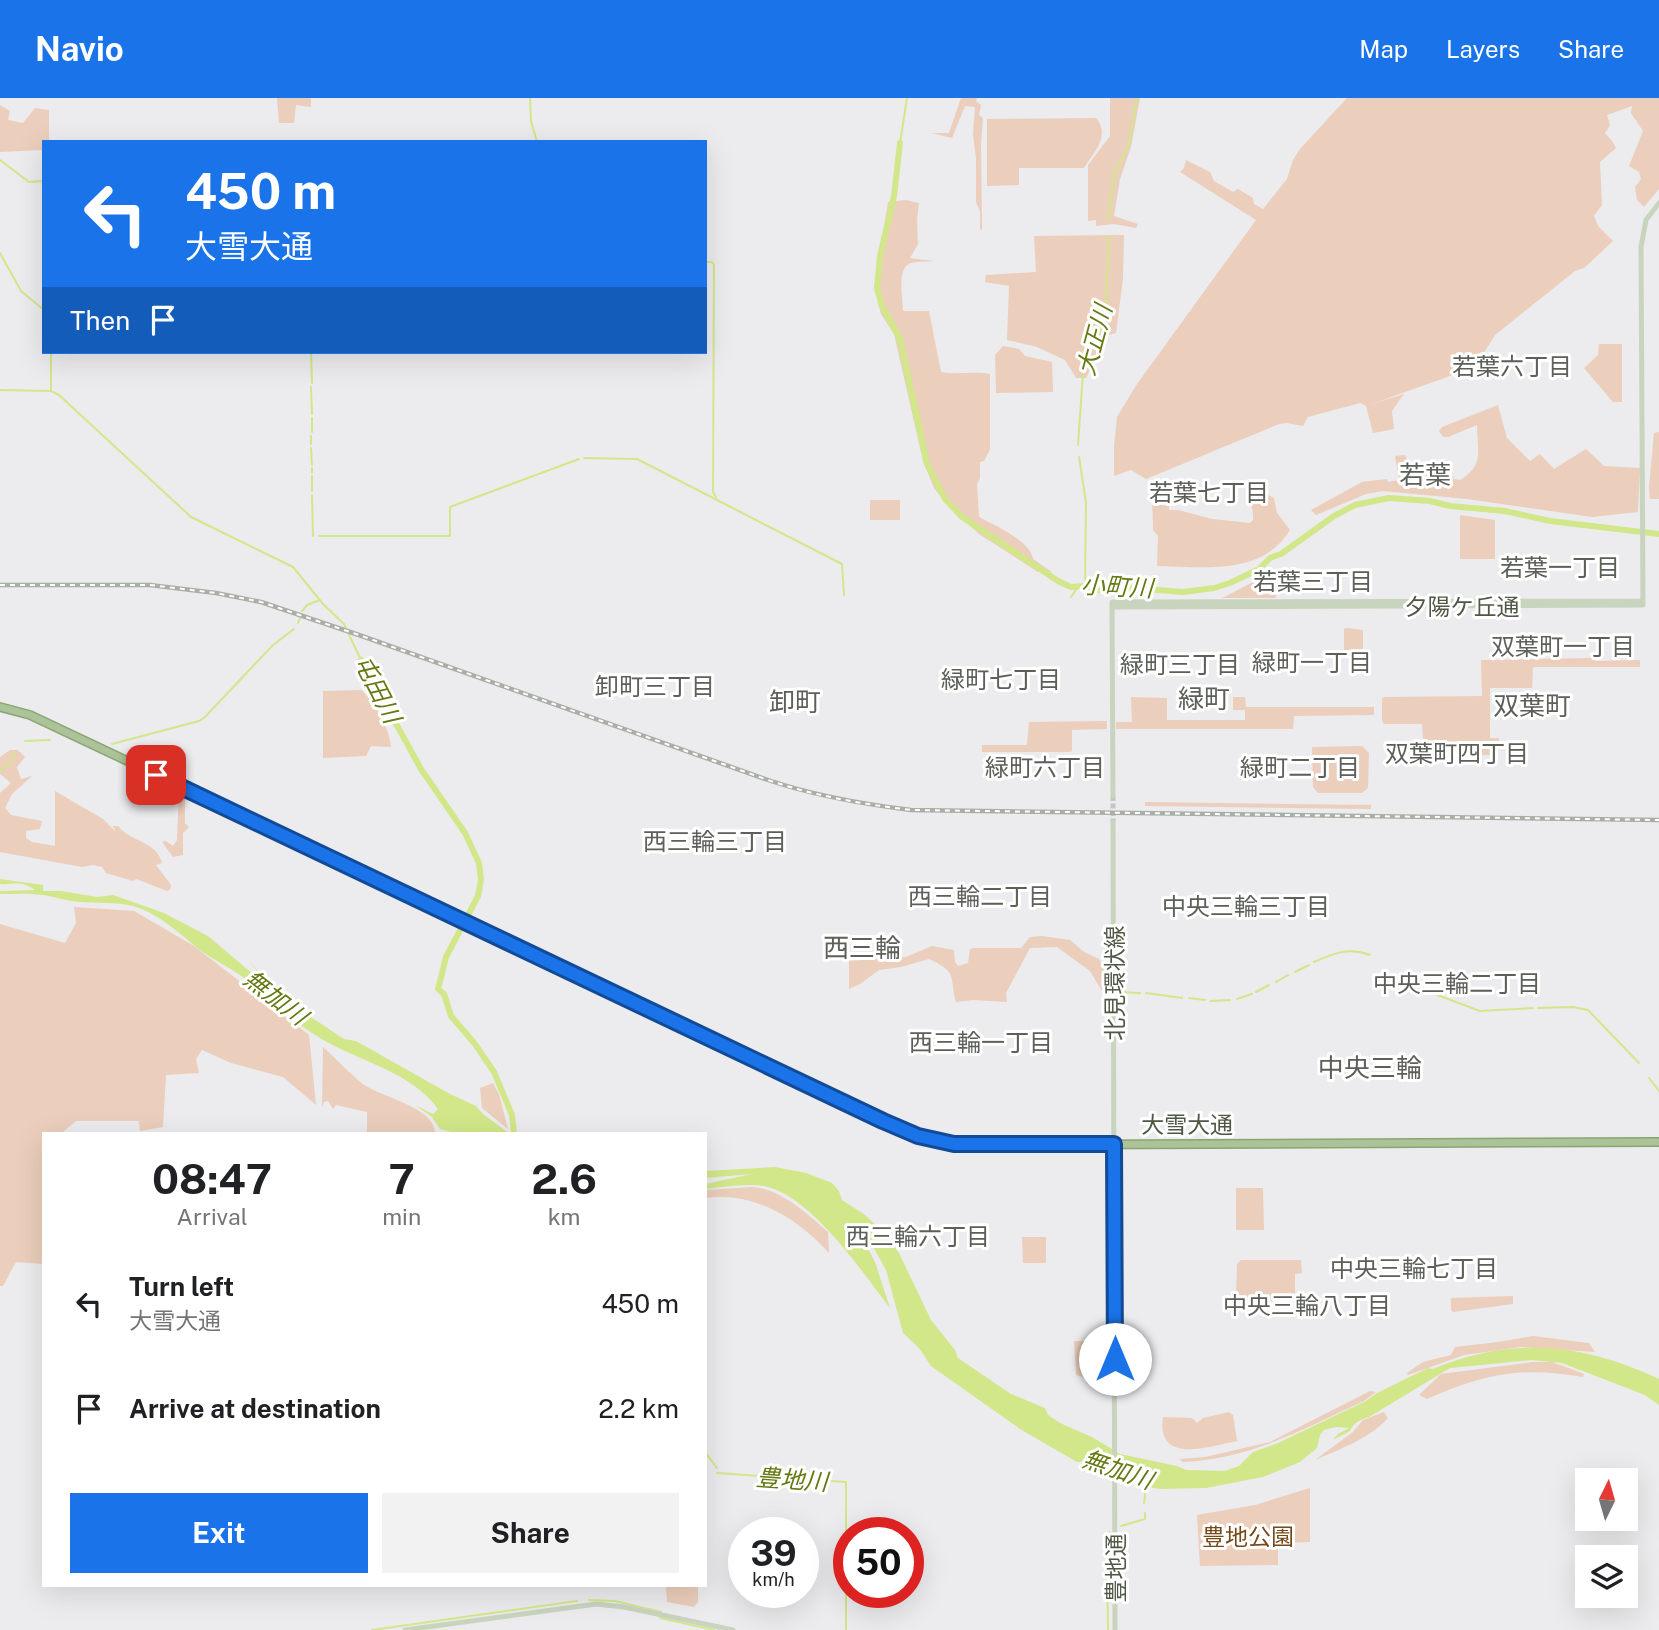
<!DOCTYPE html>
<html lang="en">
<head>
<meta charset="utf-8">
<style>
	body { margin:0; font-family:"Public Sans","Noto Sans JP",sans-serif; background:#f2f2f2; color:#202124; height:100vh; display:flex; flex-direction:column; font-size:26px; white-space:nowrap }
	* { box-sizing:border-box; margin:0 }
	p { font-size:23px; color:#757577 }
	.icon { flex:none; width:38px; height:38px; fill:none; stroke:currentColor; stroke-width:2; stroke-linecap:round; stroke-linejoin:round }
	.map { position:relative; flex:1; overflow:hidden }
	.panel { position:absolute; left:42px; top:1034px; width:665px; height:455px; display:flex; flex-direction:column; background:#fff; border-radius:0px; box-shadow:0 7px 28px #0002 }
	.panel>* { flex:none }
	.guide { position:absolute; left:42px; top:42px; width:665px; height:214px; border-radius:0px; box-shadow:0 7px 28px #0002; background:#1a73e8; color:#fff; overflow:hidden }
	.needle { width:46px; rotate:5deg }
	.tools { position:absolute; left:1575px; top:1370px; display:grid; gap:14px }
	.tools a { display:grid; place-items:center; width:63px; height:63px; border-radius:0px; background:#fff; box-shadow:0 7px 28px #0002; font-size:35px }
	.speed { position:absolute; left:728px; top:1419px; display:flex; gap:14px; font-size:35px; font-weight:700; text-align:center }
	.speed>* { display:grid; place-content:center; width:91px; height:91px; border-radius:50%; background:#fff; box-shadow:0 7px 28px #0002; line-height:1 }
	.speed small { font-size:18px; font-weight:400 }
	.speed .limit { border:10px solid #d22; background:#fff; color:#111 }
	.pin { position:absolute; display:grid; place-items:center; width:60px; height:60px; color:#fff; margin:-30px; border-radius:14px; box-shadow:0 4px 10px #0006 }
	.me { position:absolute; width:77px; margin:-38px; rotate:0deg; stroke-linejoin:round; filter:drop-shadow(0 0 5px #0008) }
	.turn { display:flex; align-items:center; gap:24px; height:147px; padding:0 28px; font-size:32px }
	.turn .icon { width:91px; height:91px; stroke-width:2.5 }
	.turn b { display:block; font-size:49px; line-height:60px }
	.then { display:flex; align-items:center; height:66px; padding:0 28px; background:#0003; gap:14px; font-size:26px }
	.eta { display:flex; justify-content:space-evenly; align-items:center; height:119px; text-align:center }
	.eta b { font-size:42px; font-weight:700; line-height:49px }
	.button { display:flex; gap:14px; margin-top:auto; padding:14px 28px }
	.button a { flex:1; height:80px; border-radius:0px; background:#1a73e8; color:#fff; font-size:28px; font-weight:700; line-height:80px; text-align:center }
	.button a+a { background:#f2f2f2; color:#202124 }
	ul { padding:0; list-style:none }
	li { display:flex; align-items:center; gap:21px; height:105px; padding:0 28px }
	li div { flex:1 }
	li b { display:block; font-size:26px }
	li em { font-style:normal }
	header { display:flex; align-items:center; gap:42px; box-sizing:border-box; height:98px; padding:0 35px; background:#1a73e8; color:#fff }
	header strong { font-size:33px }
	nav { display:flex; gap:38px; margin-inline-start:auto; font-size:24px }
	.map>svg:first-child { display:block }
</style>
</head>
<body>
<header>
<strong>Navio</strong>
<nav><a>Map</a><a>Layers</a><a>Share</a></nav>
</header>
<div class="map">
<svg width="1659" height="1532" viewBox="0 0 1659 1532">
	<rect width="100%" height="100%" fill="#ecebee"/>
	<!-- green -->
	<path fill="#ebcebb" d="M277 0H311V9L296 7 294 25H279Z
		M961 0H977L976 3 981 7 979 17 983 20 981 45 982 132 980 131V113L976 104V61L973 36 975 9 965 8 952 40 931 35H949Z
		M1110 0H1140L1131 49 1120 81 1114 118 1138 126 1136 130 1114 126 1096 128V122L1088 123V67L1110 38Z
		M1347 0H1659V91L1644 109 1637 102 1635 89 1641 81 1639 74 1629 68 1643 33 1631 15 1632 8 1607 17 1610 27 1605 35 1612 43 1616 50 1600 64 1602 107 1594 118 1598 128 1613 143 1584 170 1575 173 1495 237 1475 269 1369 307 1404 296 1392 313 1394 331 1373 335 1366 308 1360 305 1308 319 1303 328 1287 325 1279 326 1146 381 1131 372 1114 378V348L1117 319 1137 286 1256 122 1180 74 1184 70 1186 62 1210 74 1214 83 1233 94 1238 91 1253 100 1254 106 1263 111 1287 81 1293 62 1300 51Z
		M0 7 10 13 8 22 23 25 35 10 49 12V44H44V52L0 54Z
		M1096 20C1111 38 1094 54 1084 70H1019V87L987 88V21Z
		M906 102 919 105 917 121 918 146 910 160 934 163C927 164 918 163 911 165 896 169 903 201 903 213H929L941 274C957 277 973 273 990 276V352L984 363 980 364V380L977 386 979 419C994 427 1031 443 1033 461L1052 474H1038L979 436 949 409 934 390 923 363 894 236 881 216 874 189 888 104Z
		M1124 137 1123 180 1116 235 1108 237 1106 246 1102 247 1086 280H1076L1065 262 1037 249 1007 242 1009 188 985 184 986 177 1036 174 1034 138Z
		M1599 246H1622V304H1613L1584 270 1598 257Z
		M1003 248 1019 251 1025 258 1052 264 1053 294 996 295 995 257Z
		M1498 307 1507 340 1530 363 1540 356 1554 371 1586 351 1604 368 1640 370 1638 414 1592 419 1467 401 1383 393 1366 396 1316 417 1311 412 1362 384 1387 381 1388 384 1399 382 1395 358 1405 357 1410 368C1422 374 1434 373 1447 369L1454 381 1460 382C1485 367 1477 352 1477 327L1448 339H1443L1439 333 1442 329Z
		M1659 334V401H1650L1649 389 1654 335Z
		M1169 384 1171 396 1186 389 1188 393 1169 408V412H1178L1212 421 1250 425 1253 422C1254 410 1247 400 1251 388L1274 400 1277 415 1290 432C1262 478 1203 469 1157 468L1158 438 1153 432 1152 394Z
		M870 402H900V422H870Z
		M1460 417 1495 422V461H1460Z
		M1265 478 1275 479 1276 500H1222Z
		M1346 530 1363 532V555L1360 557H1346L1344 555V531Z
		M1592 560 1596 563 1640 562V569H1533L1532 590H1490V640H1499V651H1490V657H1424L1422 626H1384L1382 623V601L1384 599 1482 598 1481 562Z
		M361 592C374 603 390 631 391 649L371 648 366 658 323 660V593Z
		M1131 599 1167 600V622H1245V612H1233V599H1245L1246 609H1374V617L1294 618 1293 631H1116V624H1132Z
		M1107 623V631L1072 632V653L1070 654H982V647H1027L1029 624Z
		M1362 648 1369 655 1368 690 1362 695H1318L1313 689 1312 649Z
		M10 652H18L25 659 17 669 21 681 32 678 12 696 5 710 11 717 42 723 40 731 26 733V740L32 744 55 748V693L103 721 116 734 113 728H118C130 744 157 743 162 765L156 767 171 787 170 792 167 793 136 781 133 783 106 775 102 769 93 767 82 769 0 754V695L11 685 0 676V659Z
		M179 692 185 695V725L189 729 183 735V757L173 759 162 744 166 743 173 748 177 742Z
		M1145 704 1371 707V711L1145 708Z
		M74 809 134 813 194 848 309 937 316 1007 283 979 231 965 202 952 196 961 199 975 166 977 163 1029 140 1033 139 1023H76L61 1036H44V1166L16 1164 3 1188H0V826L65 845 76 825Z
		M1042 838 1070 842 1084 854 1099 861 1105 873 1114 879V896L1102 893 1090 873 1057 849 1030 850 1006 895 1007 904 973 902 956 904C949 878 959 875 929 861L901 869 879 872 860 886 849 891V863L906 859 932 848 954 852 955 864 958 868 968 865 970 851 974 850H1021L1030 839Z
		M323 949C336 961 349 975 363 986 382 1000 436 1009 435 1036H367V1014L336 1007 333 1011 328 1003 324 1004 322 1009Z
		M493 985 499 996 508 1031 482 1010 480 990Z
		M753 1089C782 1092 806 1115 828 1134L829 1155C797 1120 754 1093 705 1100V1092Z
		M1236 1090H1263L1264 1132H1236Z
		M1022 1139H1046V1165H1023Z
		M1241 1162H1301L1302 1175 1295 1176V1198L1289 1197 1284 1203 1236 1204 1237 1166Z
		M1513 1198V1206L1453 1214 1451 1212V1200Z
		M1533 1238 1589 1245 1595 1254 1521 1249 1464 1257 1408 1277 1407 1275 1423 1264 1451 1257 1455 1249 1498 1244Z
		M1074 1243H1110L1109 1286 1076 1277Z
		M1533 1264H1552L1584 1276 1583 1279C1522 1268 1483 1276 1427 1301L1419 1297 1441 1276Z
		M1370 1293 1376 1294 1364 1303C1302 1331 1254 1360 1183 1364L1179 1361 1205 1359 1270 1344Z
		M1229 1314 1233 1317 1237 1343C1210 1348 1156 1368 1163 1319L1192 1320 1197 1325 1203 1320Z
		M1384 1314 1388 1320C1372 1339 1338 1352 1315 1362L1353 1334 1363 1322Z
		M1310 1390V1444L1278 1445V1467L1200 1468 1197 1417 1255 1407Z
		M666 1488H698V1504L694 1509 667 1504Z"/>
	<!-- water -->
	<path fill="#d2e789" d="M0 781 43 787V793H61L97 799 113 797 164 815 208 838 254 877 257 882 254 883C258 892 270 897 280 901L249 863 285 902 344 941 356 943 450 996 476 1008 483 1016 510 1036H459L440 1031 432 1019 415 1007 433 1016 438 1011C412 974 358 963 320 940 295 925 272 903 249 884 233 870 212 862 196 849 177 833 157 815 133 808 117 804 96 805 80 804 67 803 55 799 43 797 29 795 14 796 0 796V793L35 792C20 782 14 787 0 786Z
		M775 1069 806 1075 832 1085 839 1093 842 1102 865 1117 882 1133 899 1155 931 1222 955 1252 958 1260 1011 1296 1045 1310 1048 1317 1060 1325 1092 1339 1120 1356 1177 1368 1186 1372 1225 1373 1239 1368 1253 1354 1278 1345 1366 1303 1377 1295 1428 1270 1433 1271C1513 1238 1582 1245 1659 1281V1307L1645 1297 1562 1265 1531 1262 1450 1270 1369 1319C1361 1321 1353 1325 1350 1333L1333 1342 1338 1336 1349 1330 1336 1329 1324 1332 1320 1337 1317 1350 1300 1364 1263 1379 1206 1390 1161 1391 1146 1389 1130 1383 1094 1364H1077L1020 1331 931 1268 919 1250 903 1235 886 1172 867 1138 857 1129 875 1164 890 1210C862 1174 811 1097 764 1088 745 1085 724 1089 705 1091V1086L752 1076 705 1080V1073Z"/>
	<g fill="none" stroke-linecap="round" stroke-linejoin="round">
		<!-- stream -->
		<path stroke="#d2e789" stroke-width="2" d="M530 0 531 23 537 44
			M900 45 907 0
			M0 62 29 84 44 83
			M1108 122 1114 76 1128 49 1137 0
			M0 155 21 193 44 212
			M705 164H712L714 167 713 394 716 399
			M51 254V291
			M311 254 312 285
			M311 289 312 316
			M0 292 51 293 59 297 191 419 293 469 323 506 344 526 361 562
			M312 334V320
			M311 346V338
			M1078 347 1083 275 1092 248 1100 235 1106 203 1109 138
			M311 350 312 367
			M1079 359 1086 405 1085 488
			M584 360 637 361 842 466 844 497
			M312 375V370
			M312 393V378
			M312 397 313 438
			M319 438H450V409L579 361
			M1071 499 1077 490
			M302 513 307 507 320 502
			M298 525 300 520
			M25 643 50 642
			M112 646 199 623 205 619 273 547 294 531
			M0 673 12 664 14 654
			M1314 864C1334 855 1349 849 1370 857
			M1295 874 1309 867
			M1384 875 1408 886 1480 913 1533 910
			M1276 884 1288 877
			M1119 894 1140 895
			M1256 894 1269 887
			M1146 895 1182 900
			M1189 900 1205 902
			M1237 901 1252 896
			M1211 903 1230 902
			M1538 910 1573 909 1588 912 1639 965
			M1649 980 1659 993
			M705 1354 717 1370
			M717 1375 846 1384V1532
			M1144 1405 1146 1389
			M1121 1428 1145 1421V1415
			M1107 1444 1110 1434
			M1107 1451 1108 1532
			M589 1502 615 1503 661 1514
			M660 1520 714 1532
			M372 1532 577 1503"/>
		<!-- river -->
		<path stroke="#d2e789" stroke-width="6" d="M900 45 894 98 880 158 877 190 882 208 900 241 927 366 945 401 962 419 1058 483 1071 489 1085 488 1102 493 1133 490 1183 494 1214 490 1230 485 1259 471 1270 460 1281 456 1334 418 1355 407 1389 400 1430 403 1450 408 1505 413 1550 423 1659 436
			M361 562 421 671 465 735 479 765 481 782 478 798 446 859 438 891 444 896 451 918 475 946 494 974 512 1017 514 1036"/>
		<!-- secondary-tunnel -->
		<path stroke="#c5c6c4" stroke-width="5" stroke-dasharray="5 2.5" stroke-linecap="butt" d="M1113 698V724"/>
		<!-- trunk casing -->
		<g stroke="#89a570" stroke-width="10">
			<path id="trunk" d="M0 609 30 617 591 882 882 1023 934 1043 983 1047 1659 1044"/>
		</g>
		<!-- secondary -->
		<path stroke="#c9d4bf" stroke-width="5" d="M1112 509 1643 507 1641 149 1646 122 1659 105
			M1113 698 1112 504 1643 503
			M1113 724 1115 1532
			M405 1532 596 1506 624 1509 733 1532"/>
		<!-- trunk -->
		<use href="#trunk" stroke="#acc298" stroke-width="7"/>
		<!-- rail casing -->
		<g stroke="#a9aea6" stroke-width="4.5">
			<path id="rail" d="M0 487H150L216 495 261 504 359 537 768 682C815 698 862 706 911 712L1659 722"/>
		</g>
		<!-- rail -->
		<use href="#rail" stroke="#fff" stroke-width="2" stroke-dasharray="5" stroke-linecap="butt"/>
	</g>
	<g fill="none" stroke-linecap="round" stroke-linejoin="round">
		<!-- route casing -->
		<g stroke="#114b97" stroke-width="18">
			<path id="route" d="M156 677 883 1023 918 1038 954 1046H1114L1115 1261"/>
		</g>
		<!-- route -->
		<use href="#route" stroke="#1a73e8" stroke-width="12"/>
	</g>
	<g text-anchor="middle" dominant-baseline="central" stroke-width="6" stroke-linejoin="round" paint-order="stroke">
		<!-- street labels -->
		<g font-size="23" fill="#4f5845" stroke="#fff">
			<text x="1462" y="508">夕陽ケ丘通</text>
			<text transform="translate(1114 885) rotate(-90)">北見環状線</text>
			<text x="1187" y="1026">大雪大通</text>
			<text transform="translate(1115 1470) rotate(-90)">豊地通</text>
		</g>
		<!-- park labels -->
		<g font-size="23" fill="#75481a" stroke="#fff">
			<text x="1248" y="1438">豊地公園</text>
		</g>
		<!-- water labels -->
		<g font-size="24" font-style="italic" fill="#647a12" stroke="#fff">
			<text transform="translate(1094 242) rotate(-75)">大正川</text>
			<text transform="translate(1117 488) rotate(3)">小町川</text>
			<text transform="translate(378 591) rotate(63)">屯田川</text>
			<text transform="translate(276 899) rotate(38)">無加川</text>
			<text transform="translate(1118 1371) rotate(19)">無加川</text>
			<text transform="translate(792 1381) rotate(4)">豊地川</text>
		</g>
		<!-- neighbourhood labels -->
		<g font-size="24" fill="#5c6059" stroke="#fff">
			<text x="1512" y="268">若葉六丁目</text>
			<text x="1209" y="394">若葉七丁目</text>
			<text x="1560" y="469">若葉一丁目</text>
			<text x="1313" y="483">若葉三丁目</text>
			<text x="1563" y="548">双葉町一丁目</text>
			<text x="1312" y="564">緑町一丁目</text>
			<text x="1180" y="566">緑町三丁目</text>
			<text x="1001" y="581">緑町七丁目</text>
			<text x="655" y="588">卸町三丁目</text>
			<text x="1457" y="655">双葉町四丁目</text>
			<text x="1045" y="669">緑町六丁目</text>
			<text x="1300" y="669">緑町二丁目</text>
			<text x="715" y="743">西三輪三丁目</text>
			<text x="980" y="798">西三輪二丁目</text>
			<text x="1246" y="808">中央三輪三丁目</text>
			<text x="1457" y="885">中央三輪二丁目</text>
			<text x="981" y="944">西三輪一丁目</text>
			<text x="918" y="1138">西三輪六丁目</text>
			<text x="1414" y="1170">中央三輪七丁目</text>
			<text x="1307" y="1207">中央三輪八丁目</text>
		</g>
		<!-- quarter labels -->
		<g font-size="26" fill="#5c6059" stroke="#fff">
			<text x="1425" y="376">若葉</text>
			<text x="1204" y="600">緑町</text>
			<text x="795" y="603">卸町</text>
			<text x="1532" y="607">双葉町</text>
			<text x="862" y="849">西三輪</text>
			<text x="1370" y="969">中央三輪</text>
		</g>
	</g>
</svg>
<div class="tools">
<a><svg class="needle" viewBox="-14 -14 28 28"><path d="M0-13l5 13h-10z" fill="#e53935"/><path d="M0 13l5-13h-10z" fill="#757577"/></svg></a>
<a><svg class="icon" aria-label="layers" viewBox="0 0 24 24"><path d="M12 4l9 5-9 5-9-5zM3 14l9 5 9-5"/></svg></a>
</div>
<div class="speed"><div>39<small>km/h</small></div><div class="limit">50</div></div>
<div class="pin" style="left:156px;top:677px;background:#d93025"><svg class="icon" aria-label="arrive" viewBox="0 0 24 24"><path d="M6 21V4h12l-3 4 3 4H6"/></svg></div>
<svg class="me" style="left:1115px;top:1261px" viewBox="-20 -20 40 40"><circle r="19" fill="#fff"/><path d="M0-13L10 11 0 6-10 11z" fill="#1a73e8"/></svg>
<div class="guide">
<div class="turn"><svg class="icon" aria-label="left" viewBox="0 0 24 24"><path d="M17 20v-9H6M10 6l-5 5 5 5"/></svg><div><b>450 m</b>大雪大通</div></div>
<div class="then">Then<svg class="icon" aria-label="arrive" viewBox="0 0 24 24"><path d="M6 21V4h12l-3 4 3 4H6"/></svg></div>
</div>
<section class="panel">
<div class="eta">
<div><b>08:47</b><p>Arrival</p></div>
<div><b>7</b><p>min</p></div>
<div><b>2.6</b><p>km</p></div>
</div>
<ul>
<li><svg class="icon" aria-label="left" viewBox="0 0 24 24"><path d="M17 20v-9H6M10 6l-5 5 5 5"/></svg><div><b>Turn left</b><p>大雪大通</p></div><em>450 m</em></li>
<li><svg class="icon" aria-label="arrive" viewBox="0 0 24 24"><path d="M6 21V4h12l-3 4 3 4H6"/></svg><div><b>Arrive at destination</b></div><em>2.2 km</em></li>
</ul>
<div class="button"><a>Exit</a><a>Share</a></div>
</section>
</div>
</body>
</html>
